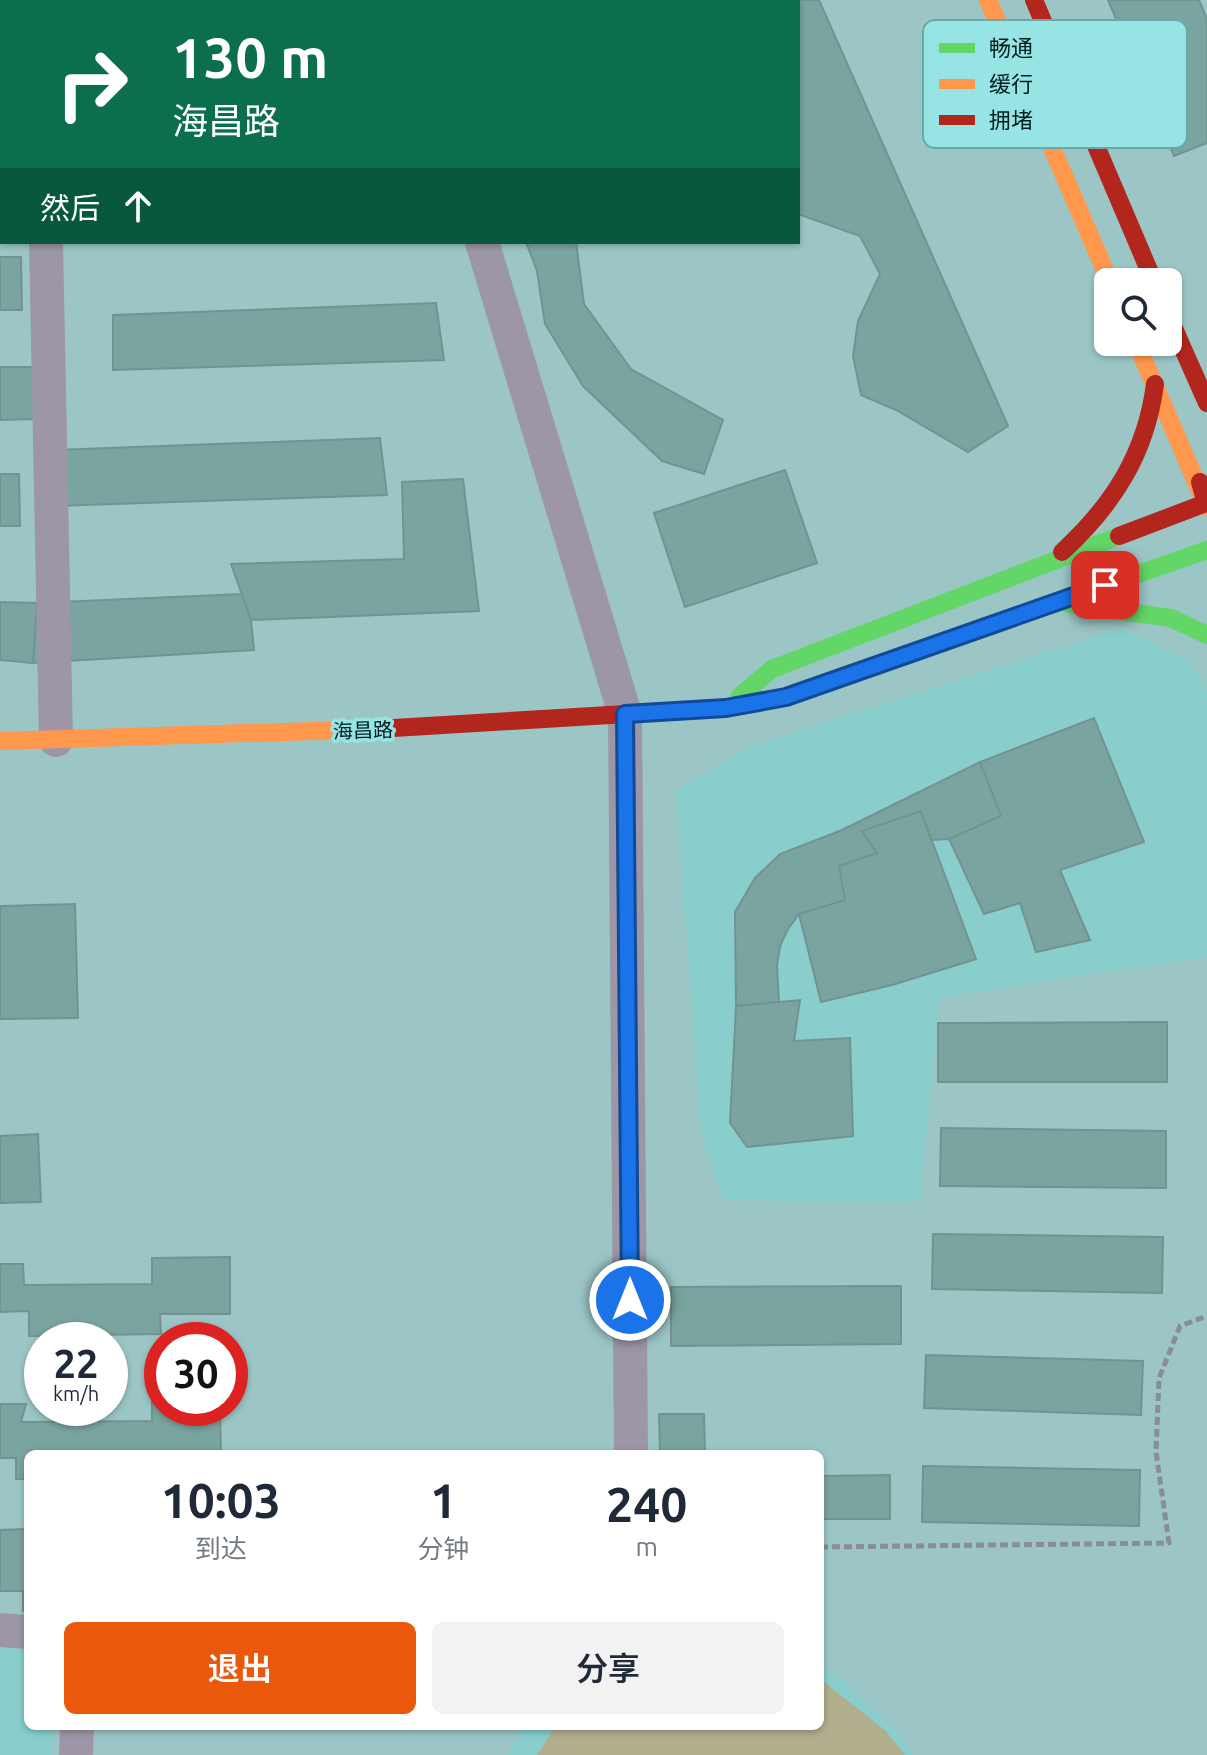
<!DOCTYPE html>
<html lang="zh">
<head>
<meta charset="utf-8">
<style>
	body { margin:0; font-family:Ubuntu,"Noto Sans SC",sans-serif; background:#f2f2f3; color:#1f2937; height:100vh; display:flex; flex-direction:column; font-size:30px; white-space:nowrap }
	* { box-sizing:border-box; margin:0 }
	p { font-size:26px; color:#747a83 }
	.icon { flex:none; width:44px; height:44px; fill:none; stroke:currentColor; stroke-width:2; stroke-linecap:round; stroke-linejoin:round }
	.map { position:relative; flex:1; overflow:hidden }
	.side { position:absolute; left:24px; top:1450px; width:800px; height:280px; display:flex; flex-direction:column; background:#fff; border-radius:12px; box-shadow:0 2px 6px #0004 }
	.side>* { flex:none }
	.guide { position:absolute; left:0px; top:0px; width:800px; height:244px; box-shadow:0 2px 6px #0004; background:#0b6e4f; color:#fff; overflow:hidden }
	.buttons { position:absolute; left:1094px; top:268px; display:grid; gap:16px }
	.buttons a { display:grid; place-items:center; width:88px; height:88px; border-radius:12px; background:#fff; box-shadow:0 2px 6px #0004; font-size:40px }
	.speed { position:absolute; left:24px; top:1322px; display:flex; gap:16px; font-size:40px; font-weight:700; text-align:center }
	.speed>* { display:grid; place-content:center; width:104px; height:104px; border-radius:50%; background:#fff; box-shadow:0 2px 6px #0004; line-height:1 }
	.speed small { font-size:20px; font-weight:400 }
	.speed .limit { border:12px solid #d22; background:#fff; color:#111 }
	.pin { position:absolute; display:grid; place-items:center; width:68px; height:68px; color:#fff; margin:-34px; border-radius:16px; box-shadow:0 4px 12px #0006 }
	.me { position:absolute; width:88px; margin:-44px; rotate:0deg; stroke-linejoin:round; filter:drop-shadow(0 0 6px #0008) }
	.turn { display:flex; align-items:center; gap:28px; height:168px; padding:0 40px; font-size:36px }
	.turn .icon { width:104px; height:104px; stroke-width:2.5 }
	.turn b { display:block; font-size:56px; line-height:68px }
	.then { display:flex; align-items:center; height:76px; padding:0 40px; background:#0003; gap:16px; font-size:30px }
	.eta { display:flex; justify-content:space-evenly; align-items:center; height:136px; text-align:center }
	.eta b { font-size:48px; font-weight:600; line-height:56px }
	.action { display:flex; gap:16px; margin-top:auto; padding:16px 40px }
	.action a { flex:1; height:92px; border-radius:12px; background:#ea580c; color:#fff; font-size:32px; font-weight:600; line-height:92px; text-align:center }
	.action a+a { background:#f2f2f3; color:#1f2937 }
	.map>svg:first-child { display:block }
</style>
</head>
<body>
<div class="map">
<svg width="1207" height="1755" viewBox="0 0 1207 1755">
	<rect width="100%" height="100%" fill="#9cc6c6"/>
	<!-- built -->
	<path fill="#89cdcd" d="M1123 628 1190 662 1207 693V957L940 997 920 1202 724 1200 701 1134 676 790 753 745Z
		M0 1648 28 1649V1726H53L51 1755H0Z
		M820 1668 846 1681 906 1740 912 1755H507L524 1726H820Z"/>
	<!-- green -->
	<path fill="#b1ae8d" d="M820 1679 886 1731 905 1755H537L556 1726H820Z"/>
	<!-- building -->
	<path fill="#7aa4a0" stroke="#739390" stroke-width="2" d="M691 0H819L1008 426 968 452 896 410 861 395 853 356 858 321 880 274 860 236 798 214V2Z
		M1108 0H1199L1207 19V143L1174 156Z
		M526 242H576L584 304 631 369 723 420 704 474 662 461 583 386 545 324 537 271Z
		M0 257H21L22 310H0Z
		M436 303 444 360 113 370V315Z
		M0 367H34L35 419 0 420Z
		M380 438 387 495 55 506 56 450Z
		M785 470 817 563 685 607 654 513Z
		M0 474H19L20 526H0Z
		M463 479 479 611 251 620 231 564 404 559 402 482Z
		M242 594 251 620 254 650 33 663 37 603Z
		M0 602 37 603 33 663 0 660Z
		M1094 718 1144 842 1060 870 1090 940 1036 952 1020 903 984 914 949 839 1001 816 980 762Z
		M980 762 1001 816 949 839 931 840 921 811 862 831 877 853 839 866 845 900 799 914 788 929 780 946 777 965 779 1002 736 1006 735 912 755 878 780 854 842 830Z
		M921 811 976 959 892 985 821 1002 799 914 845 900 839 866 877 853 862 831Z
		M75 904 78 1018 0 1019V906Z
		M800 1000 794 1041 850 1038 853 1136 747 1147 730 1123 736 1006Z
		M1167 1022V1082H938V1023Z
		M941 1128 1166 1131V1188L940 1186Z
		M38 1134 41 1202 0 1203V1136Z
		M933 1234 1163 1237 1162 1293 932 1289Z
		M230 1257V1314H160L161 1334 29 1336V1311L0 1312V1264H23L24 1285 152 1284V1258Z
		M901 1286V1344L671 1346V1287Z
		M926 1355 1143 1361 1141 1415 924 1408Z
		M152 1399H162V1408H220L221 1454H28V1479H16V1458H0V1404H26L21 1422 152 1421Z
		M659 1414H704L705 1454H660Z
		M923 1466 1140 1470 1139 1526 922 1522Z
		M890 1475V1519H820V1476Z
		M25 1529 28 1610 23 1611V1591H0V1530Z"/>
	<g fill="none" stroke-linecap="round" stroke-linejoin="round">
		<!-- path -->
		<path stroke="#888d97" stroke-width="5" stroke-dasharray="8 4" stroke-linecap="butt" d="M820 1547 1169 1543 1156 1452 1159 1378 1180 1326 1207 1316"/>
		<!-- street -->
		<path stroke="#9c96a7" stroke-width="34" d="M32 0V2
			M408 0 409 2
			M46 242 56 740
			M482 242 625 714 631 1454
			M0 1630 28 1632
			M76 1755 77 1726"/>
		<!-- fast -->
		<path stroke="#63d668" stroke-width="18" d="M1069 604 1171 618 1207 635
			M843 677 1207 550
			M740 696 772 669 1119 536"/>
		<!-- slow -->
		<path stroke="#ff974d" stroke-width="18" d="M988 0 1110 282
			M1136 342 1207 507
			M0 741 377 729"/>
		<!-- jam -->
		<path stroke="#b3261e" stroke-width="18" d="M1034 0 1154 282
			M1168 315 1207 403
			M1119 536 1206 503 1200 482
			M1062 552C1113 505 1146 454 1155 384
			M377 729 726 708 786 697 843 677"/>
	</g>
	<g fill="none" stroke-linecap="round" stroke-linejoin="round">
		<!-- route casing -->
		<g stroke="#114b97" stroke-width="20">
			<path id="route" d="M630 1300 625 714 726 708 786 697 1105 585"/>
		</g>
		<!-- route -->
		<use href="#route" stroke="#1a73e8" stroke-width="14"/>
	</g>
	<g text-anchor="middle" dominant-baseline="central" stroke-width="7" stroke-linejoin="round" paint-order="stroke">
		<!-- street labels -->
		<g font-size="20" fill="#001c1d" stroke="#97e4e5">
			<text transform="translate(363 730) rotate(-2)">海昌路</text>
		</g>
	</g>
	<!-- legend -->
	<rect x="923" y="20" width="264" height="128" rx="12" fill="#97e4e5" stroke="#6aa8a9" stroke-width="2"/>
	<rect x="939" y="43" width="36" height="10" fill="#63d668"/>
	<rect x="939" y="79" width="36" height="10" fill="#ff974d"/>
	<rect x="939" y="115" width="36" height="10" fill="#b3261e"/>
	<g font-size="22" fill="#001c1d">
		<text x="989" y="56">畅通</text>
		<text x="989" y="92">缓行</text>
		<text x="989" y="128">拥堵</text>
	</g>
</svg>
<div class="buttons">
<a><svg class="icon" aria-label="search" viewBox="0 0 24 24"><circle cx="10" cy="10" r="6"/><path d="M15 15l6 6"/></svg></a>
</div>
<div class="speed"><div>22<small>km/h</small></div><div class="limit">30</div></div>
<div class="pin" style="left:1105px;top:585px;background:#d93025"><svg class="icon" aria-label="arrive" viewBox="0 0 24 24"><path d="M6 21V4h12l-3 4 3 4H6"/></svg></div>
<svg class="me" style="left:630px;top:1300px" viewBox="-20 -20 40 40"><circle r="17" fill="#1a73e8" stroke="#fff" stroke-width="3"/><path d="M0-11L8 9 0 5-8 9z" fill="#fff"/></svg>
<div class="guide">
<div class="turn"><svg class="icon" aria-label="right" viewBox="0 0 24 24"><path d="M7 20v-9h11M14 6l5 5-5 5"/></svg><div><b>130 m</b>海昌路</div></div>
<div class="then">然后<svg class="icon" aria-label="ahead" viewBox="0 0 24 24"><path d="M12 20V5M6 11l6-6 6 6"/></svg></div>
</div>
<section class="side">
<div class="eta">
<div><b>10:03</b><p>到达</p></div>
<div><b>1</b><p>分钟</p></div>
<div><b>240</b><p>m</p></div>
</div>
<div class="action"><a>退出</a><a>分享</a></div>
</section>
</div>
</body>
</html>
